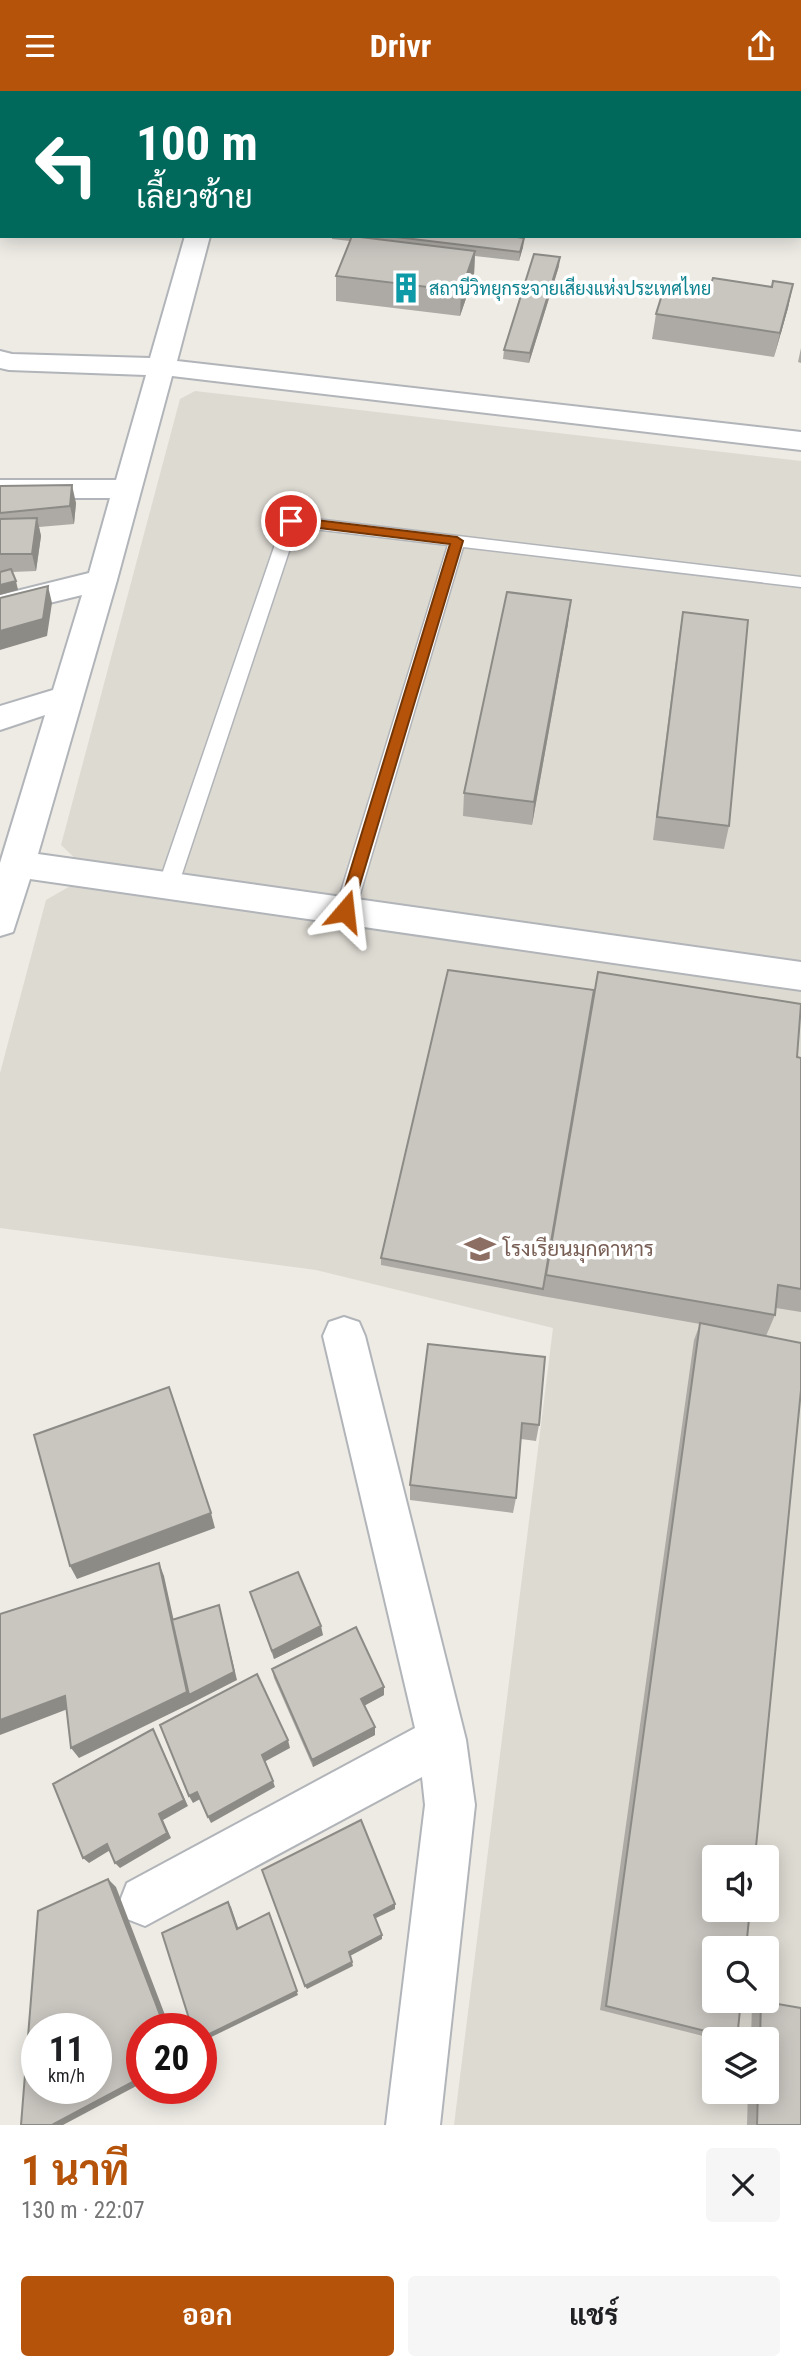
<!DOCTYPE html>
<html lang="th">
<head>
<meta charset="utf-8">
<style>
	body { margin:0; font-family:"Roboto Condensed",Sarabun,sans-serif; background:#f6f6f6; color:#202124; height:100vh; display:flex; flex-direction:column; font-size:26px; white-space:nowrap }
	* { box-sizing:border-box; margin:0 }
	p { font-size:23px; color:#757577 }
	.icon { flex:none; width:38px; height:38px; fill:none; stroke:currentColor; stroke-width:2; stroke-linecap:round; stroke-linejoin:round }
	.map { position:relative; height:2034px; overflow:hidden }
	.sheet { display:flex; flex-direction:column; background:#fff; flex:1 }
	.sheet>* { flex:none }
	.hud { position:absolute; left:0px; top:0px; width:802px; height:147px; box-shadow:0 4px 18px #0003; background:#00695c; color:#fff; overflow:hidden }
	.tools { position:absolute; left:702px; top:1754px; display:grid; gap:14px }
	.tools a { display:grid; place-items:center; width:77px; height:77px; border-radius:7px; background:#fff; box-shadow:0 4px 18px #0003; font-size:35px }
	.speed { position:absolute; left:21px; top:1922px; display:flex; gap:14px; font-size:35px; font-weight:700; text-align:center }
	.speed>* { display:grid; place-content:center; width:91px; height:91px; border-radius:50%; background:#fff; box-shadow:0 4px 18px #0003; line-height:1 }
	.speed small { font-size:18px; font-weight:400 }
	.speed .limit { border:10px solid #d22; background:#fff; color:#111 }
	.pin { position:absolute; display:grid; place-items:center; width:60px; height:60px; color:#fff; margin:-30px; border:4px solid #fff; border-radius:50%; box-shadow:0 2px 7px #0007 }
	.me { position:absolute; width:77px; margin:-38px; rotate:17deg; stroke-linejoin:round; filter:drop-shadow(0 0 5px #0008) }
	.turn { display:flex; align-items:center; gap:24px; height:147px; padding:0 21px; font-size:32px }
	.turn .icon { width:91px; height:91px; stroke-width:2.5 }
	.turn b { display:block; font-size:49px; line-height:60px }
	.round { display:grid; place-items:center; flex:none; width:74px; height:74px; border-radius:7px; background:#f6f6f6 }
	.head { display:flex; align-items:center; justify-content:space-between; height:119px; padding:0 21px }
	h1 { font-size:42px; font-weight:700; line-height:52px; color:#b45309 }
	.action { display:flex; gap:14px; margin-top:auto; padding:14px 21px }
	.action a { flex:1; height:80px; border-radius:7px; background:#b45309; color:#fff; font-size:28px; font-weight:700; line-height:80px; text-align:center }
	.action a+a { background:#f6f6f6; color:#202124 }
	header { display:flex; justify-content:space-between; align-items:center; height:91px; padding:0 21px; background:#b45309; color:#fff; font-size:32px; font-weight:700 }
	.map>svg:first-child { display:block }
</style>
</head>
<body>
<header><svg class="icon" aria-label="menu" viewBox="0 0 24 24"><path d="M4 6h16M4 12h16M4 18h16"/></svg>Drivr<svg class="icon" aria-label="share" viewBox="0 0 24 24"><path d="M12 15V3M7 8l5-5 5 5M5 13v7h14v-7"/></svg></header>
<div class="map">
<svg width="801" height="2034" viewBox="0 0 801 2034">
	<rect width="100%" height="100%" fill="#edebe4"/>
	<!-- education -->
	<path fill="#dddad2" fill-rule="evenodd" d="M195 300 801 370V2034H454L553 1237 316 1179 0 1137V982L46 809 72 794 78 770 61 754 180 308ZM714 1766H766V1818H714ZM714 1857H766V1909H714ZM714 1948H766V2000H714Z"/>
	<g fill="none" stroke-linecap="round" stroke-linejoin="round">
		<!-- lane casing -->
		<g stroke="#b1b4b8" stroke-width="3">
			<path id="lane" d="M800 46H801V54H800Z
				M291 425 801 486V496L463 456 355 820 352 825 345 827 338 825 335 820 448 454 297 436 178 795 175 800 168 802 161 800 158 795 283 430Z"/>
		</g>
		<!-- street casing -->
		<g stroke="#b1b4b8" stroke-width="4">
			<path id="street" d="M33 0H55V2H33Z
				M115 0H156L114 2Z
				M227 0H249V2H227Z
				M2 17V33H0V18Z
				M185 145H210L177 270 801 341V359L172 285 117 489 38 763 801 871V899L30 788 13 841 0 845V772L45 624 0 639V615L53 599 82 504 0 524V504L89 482 110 407H0V389H116L146 284 9 279 0 277V260L12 263 150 267Z
				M344 1226 359 1231 365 1245 466 1649 475 1714 440 2034H386L425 1714 422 1686 145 1835 127 1828 120 1810 127 1792 415 1637 323 1245 329 1231Z"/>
		</g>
		<!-- lane -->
		<use href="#lane" fill="#fff" fill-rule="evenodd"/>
		<!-- street -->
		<use href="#street" fill="#fff" fill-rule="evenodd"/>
	</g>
	<!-- wall -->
	<path fill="#adaaa5" d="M326 0H415V2H326Z
		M607 0H710V2H607Z
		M800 81 801 82V136L800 135Z
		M332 145H510L524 147 523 156 519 170 475 165 474 184 460 225 336 210V185L350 150 332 148Z
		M559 175 529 272 503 268 504 259Z
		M793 193 788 217 774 266 652 248 656 223 709 198 772 196Z
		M801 257V272L798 271Z
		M0 395 76 412 74 433 39 436 41 445 36 480 12 481 18 499 0 481Z
		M683 521 729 735 724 758 653 749 679 545Z
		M568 533 532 734 463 725 464 702Z
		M797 966 801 967V1221L776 1217 775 1224 766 1245 737 1948H715L600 1919 694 1249 700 1233 542 1205 381 1174V1167Z
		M428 1253 539 1334 536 1350 521 1348 516 1407 513 1422 410 1409V1394Z
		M250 1501 323 1544 274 1568Z
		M272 1578 384 1596V1604L365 1614 375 1644 313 1676 274 1587Z
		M761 1910 801 2034H747L748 2000H766V1948H751L752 1914Z"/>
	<!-- shaded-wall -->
	<path fill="#8d8b86" d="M0 0H9V2H2V7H0Z
		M524 147 523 156 519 170 520 161Z
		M475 160 474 184 460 225 461 200Z
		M560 166 559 175 529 272 530 262Z
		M793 193 788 217 774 266 780 242Z
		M72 394 76 412 74 433 70 415Z
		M37 427 41 445 36 480 32 463Z
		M16 490 18 499 0 504V494Z
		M48 495 52 512 47 545 0 559V540Z
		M571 509 568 533 532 734 534 711Z
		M211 1422 215 1437 77 1488 70 1475Z
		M159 1472 164 1485 190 1603 219 1514 237 1589 192 1612 79 1667 71 1657Z
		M321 1535 323 1544 274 1568 272 1560Z
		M384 1596V1604L362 1616 361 1608Z
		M65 1605 73 1616 0 1644V1629Z
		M375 1636V1644L313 1676 312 1669Z
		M153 1638 188 1715 163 1729 171 1747 120 1777 115 1772 159 1723Z
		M288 1649 290 1657 264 1671 262 1664Z
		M273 1690 275 1696 211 1732 208 1726Z
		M197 1701 200 1708 193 1712 189 1705Z
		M107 1753 112 1758 89 1772 83 1767Z
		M108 1788 116 1796 170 1937H165Z
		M228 1811 231 1816 240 1842 237 1838Z
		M395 1813V1818L374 1828V1824Z
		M269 1822 298 1904 201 1951V1947Z
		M382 1844V1848L350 1865 349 1861Z
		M352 1871 353 1875 307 1898 305 1895Z
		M142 1986V1992L63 2034H52Z"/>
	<!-- building -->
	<path fill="#c9c6c0" stroke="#8d8b86" stroke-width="2" fill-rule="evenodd" d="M353 0H392L391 2H352Z
		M800 81 801 82V111H800Z
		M352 145 475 160 461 200 336 185Z
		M388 145H510L524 147 520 161Z
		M534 163 560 166 530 262 504 259Z
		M713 187 772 196 773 190 793 193 780 242 656 223 666 191 709 198Z
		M72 394 70 415 0 422V395Z
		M37 427 32 463H0V428Z
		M11 478 16 490 0 494V481Z
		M48 495 43 528 0 540V507Z
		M507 501 571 509 534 711 464 702Z
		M683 521 748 529 729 735 657 726Z
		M448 879 594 899 543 1198 381 1167Z
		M598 881 801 913 797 966 801 967V1198L778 1194 775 1224 546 1184Z
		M700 1232 801 1252V1299L755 1766H714V1818H750L746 1857H714V1909H741L737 1948 606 1915Z
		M428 1253 545 1266 539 1334 522 1332 516 1407 410 1394Z
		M169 1296 211 1422 70 1475 34 1344Z
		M159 1472 187 1601 71 1657 65 1605 0 1629V1523Z
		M298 1481 321 1535 272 1560 250 1501Z
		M219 1514 234 1581 189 1604 172 1529Z
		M356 1536 384 1596 361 1608 375 1636 312 1669 272 1578Z
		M257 1583 288 1649 262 1664 273 1690 208 1726 197 1701 189 1705 160 1634Z
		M153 1638 184 1709 159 1723 167 1742 115 1772 107 1753 83 1767 53 1693Z
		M361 1729 395 1813 374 1824 382 1844 349 1861 352 1871 305 1895 262 1779Z
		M108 1788 165 1937H142V1986L52 2034H21L38 1820ZM37 1937H96V1997H37Z
		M228 1811 237 1838 269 1822 297 1900 201 1947V1937H192L162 1842Z
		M761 1910 801 1917V2034H757L758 2000H766V1948H760Z"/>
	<!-- route -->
	<path fill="#b45309" stroke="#753606" stroke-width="2" d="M291 426 457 446 463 450 352 820 345 826 338 820 450 453 287 433V427Z"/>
	<!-- icons -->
	<defs>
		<g id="building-bare" transform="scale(2.415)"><path d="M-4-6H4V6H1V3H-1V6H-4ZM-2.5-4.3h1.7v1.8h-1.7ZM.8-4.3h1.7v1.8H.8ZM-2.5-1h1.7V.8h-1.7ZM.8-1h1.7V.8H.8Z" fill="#0f9aa8" stroke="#fff" stroke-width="2.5" paint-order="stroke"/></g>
		<g id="school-bare" transform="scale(2.415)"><path d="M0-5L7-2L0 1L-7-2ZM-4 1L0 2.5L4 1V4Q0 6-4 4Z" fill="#8d6e63" stroke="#fff" stroke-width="2.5" paint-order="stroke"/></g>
	</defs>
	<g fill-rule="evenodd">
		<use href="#building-bare" x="406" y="197"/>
		<use href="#school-bare" x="480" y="1158"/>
	</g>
	<g text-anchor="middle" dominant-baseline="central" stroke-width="7" stroke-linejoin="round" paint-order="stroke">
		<!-- far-culture labels -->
		<g font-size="18" fill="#0d838f" stroke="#fff" text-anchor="start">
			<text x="429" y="197">สถานีวิทยุกระจายเสียงแห่งประเทศไทย</text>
		</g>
		<!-- education labels -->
		<g font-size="21" fill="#785e54" stroke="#fff" text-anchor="start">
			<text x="503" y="1158">โรงเรียนมุกดาหาร</text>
		</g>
	</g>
</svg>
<div class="tools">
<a><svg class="icon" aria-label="sound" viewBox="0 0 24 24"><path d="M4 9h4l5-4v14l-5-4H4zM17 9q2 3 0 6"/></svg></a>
<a><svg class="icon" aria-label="search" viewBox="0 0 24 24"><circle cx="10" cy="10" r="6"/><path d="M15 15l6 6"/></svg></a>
<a><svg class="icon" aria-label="layers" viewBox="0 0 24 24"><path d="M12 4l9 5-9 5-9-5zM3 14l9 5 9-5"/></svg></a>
</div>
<div class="speed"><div>11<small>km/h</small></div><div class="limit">20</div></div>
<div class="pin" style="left:291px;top:430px;background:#d93025"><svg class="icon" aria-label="arrive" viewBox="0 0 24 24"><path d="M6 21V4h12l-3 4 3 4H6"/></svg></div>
<svg class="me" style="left:345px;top:820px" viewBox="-20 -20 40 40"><path d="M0-17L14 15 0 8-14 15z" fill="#b45309" stroke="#fff" stroke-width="4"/></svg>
<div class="hud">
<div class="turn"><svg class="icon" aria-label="left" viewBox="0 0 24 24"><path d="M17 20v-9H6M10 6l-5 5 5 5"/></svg><div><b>100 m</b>เลี้ยวซ้าย</div></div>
</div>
</div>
<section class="sheet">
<div class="head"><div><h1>1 นาที</h1><p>130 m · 22:07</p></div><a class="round"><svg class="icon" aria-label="close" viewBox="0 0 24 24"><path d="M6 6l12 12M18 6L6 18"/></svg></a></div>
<div class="action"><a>ออก</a><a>แชร์</a></div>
</section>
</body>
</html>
